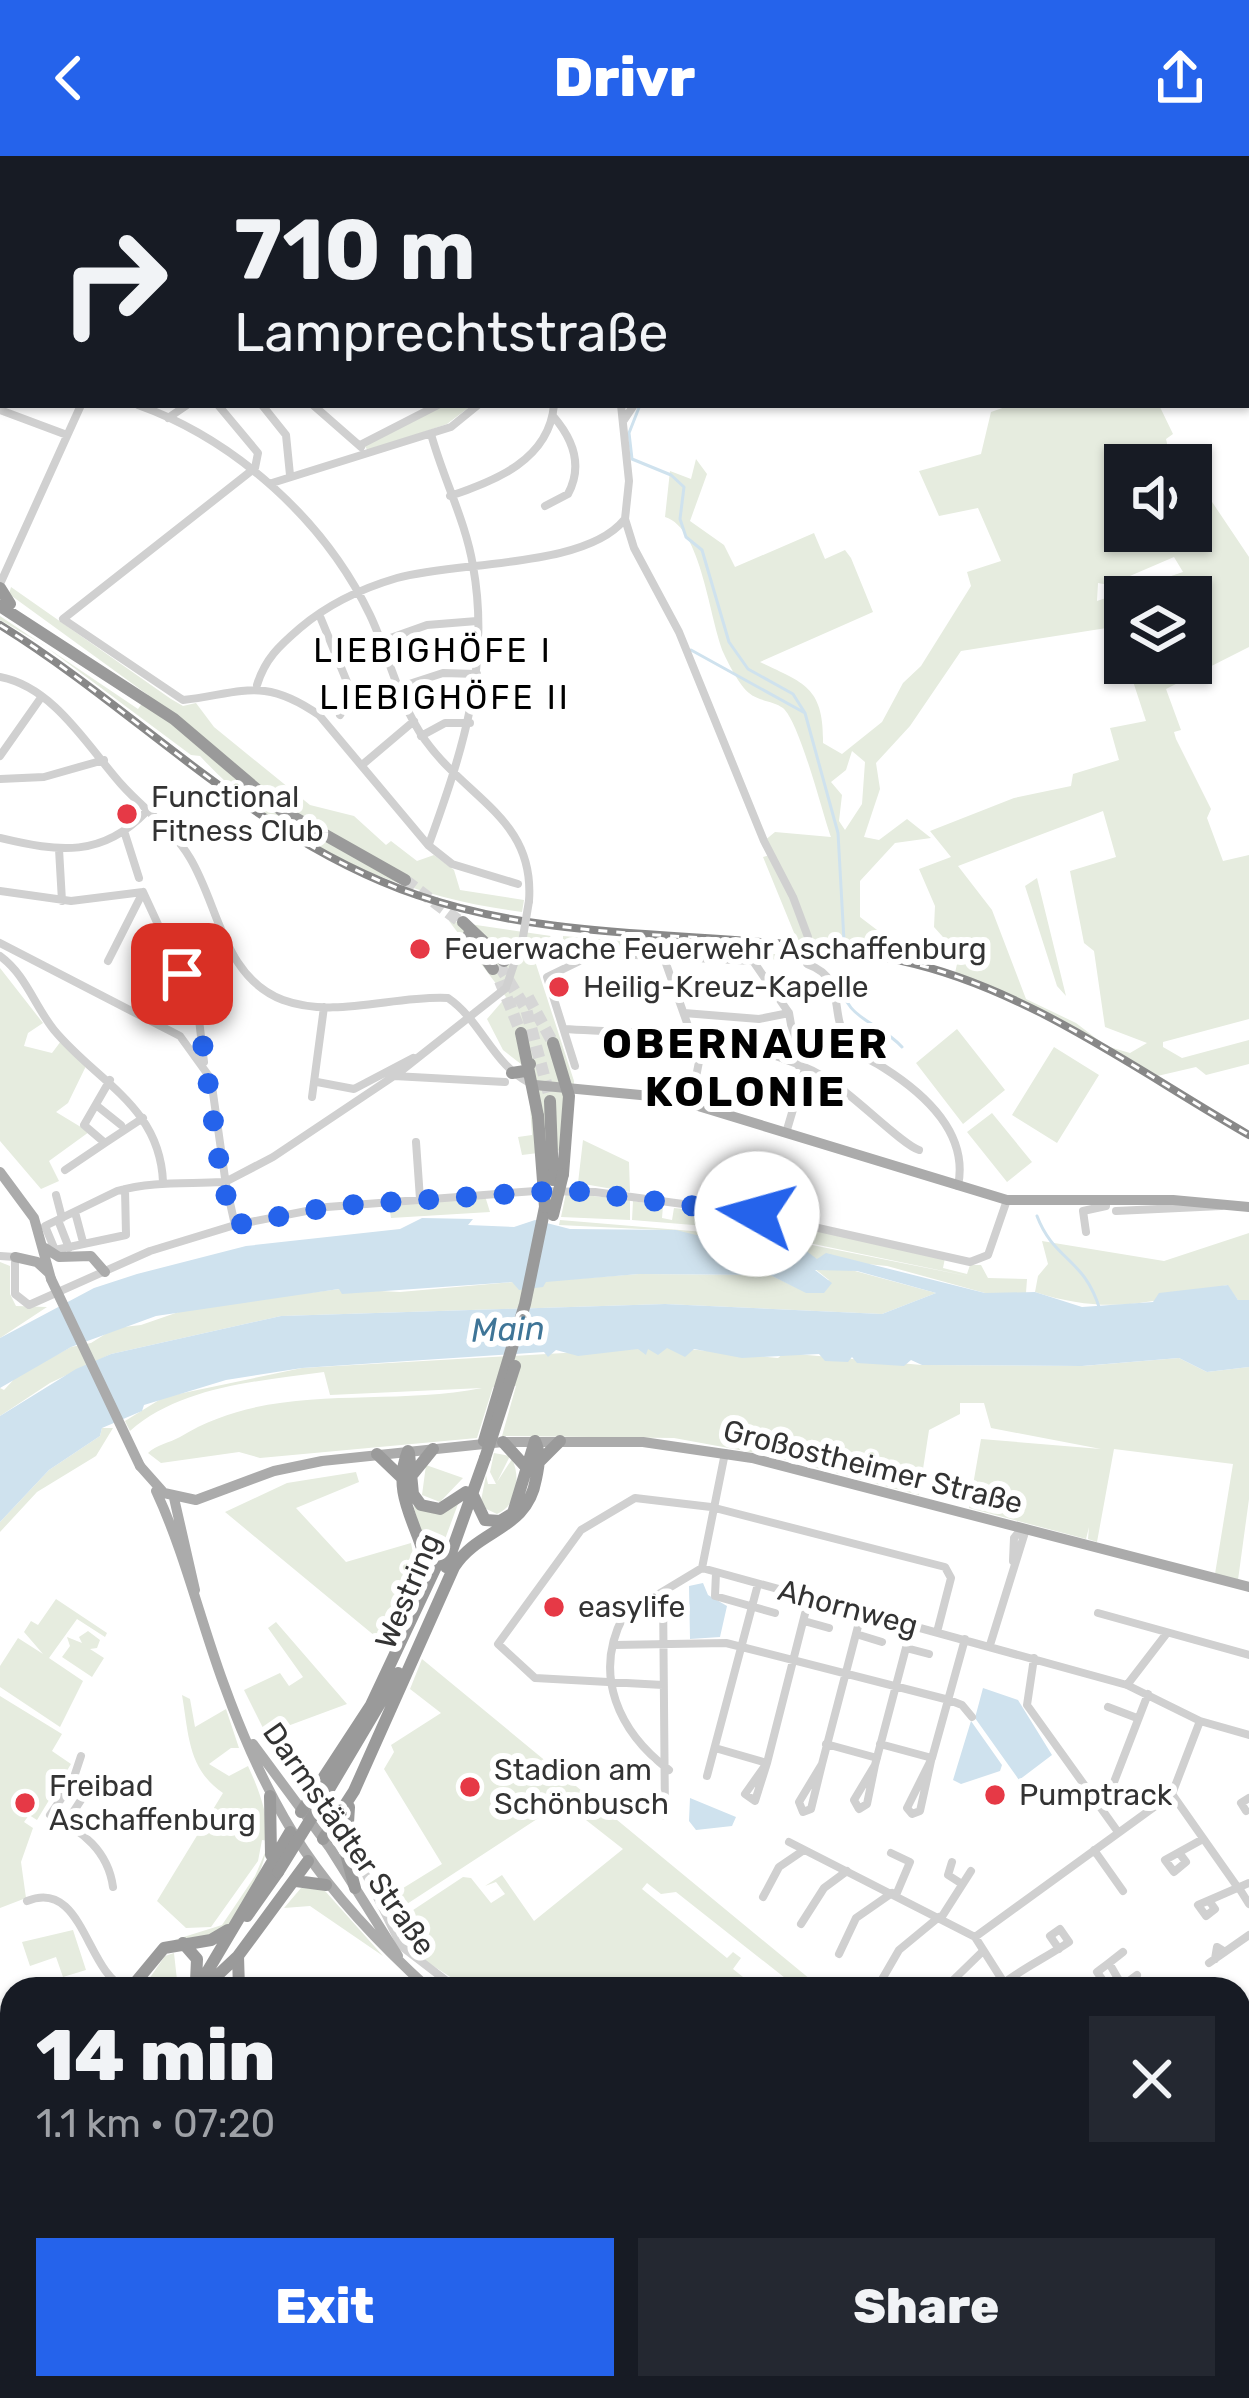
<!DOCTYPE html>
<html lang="en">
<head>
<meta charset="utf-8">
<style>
	body { margin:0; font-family:Rubik,sans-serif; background:#242831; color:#f1f3f6; height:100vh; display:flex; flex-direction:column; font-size:45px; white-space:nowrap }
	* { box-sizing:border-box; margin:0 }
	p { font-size:39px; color:#9ea1a6 }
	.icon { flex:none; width:66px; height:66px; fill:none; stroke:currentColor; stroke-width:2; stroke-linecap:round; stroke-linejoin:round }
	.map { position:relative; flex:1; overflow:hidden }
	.sheet { position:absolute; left:0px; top:1821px; width:1251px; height:423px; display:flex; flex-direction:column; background:#171b24; border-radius:36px 36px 0 0; box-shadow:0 3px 9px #0004 }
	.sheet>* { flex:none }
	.hud { position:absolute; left:0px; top:0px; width:1251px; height:252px; box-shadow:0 3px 9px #0004; background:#171b24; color:#f1f3f6; overflow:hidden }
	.tools { position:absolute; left:1104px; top:288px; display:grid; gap:24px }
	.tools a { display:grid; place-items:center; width:108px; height:108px; border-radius:0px; background:#171b24; box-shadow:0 3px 9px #0004; font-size:60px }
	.pin { position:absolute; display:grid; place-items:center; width:102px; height:102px; color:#fff; margin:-51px; border-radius:24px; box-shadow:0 6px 18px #0006 }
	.me { position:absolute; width:132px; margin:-66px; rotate:277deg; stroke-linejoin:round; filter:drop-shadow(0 0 9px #0008) }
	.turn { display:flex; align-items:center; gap:42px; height:252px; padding:0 36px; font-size:54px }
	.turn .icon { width:156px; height:156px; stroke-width:2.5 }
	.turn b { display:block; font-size:84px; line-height:102px }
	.round { display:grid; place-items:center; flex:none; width:126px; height:126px; border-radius:0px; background:#242831 }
	.summary { display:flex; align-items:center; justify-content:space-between; height:204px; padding:0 36px }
	h1 { font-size:72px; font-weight:800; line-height:90px }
	.primary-button { display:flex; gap:24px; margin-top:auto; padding:24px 36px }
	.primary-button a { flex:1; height:138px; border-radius:0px; background:#2563eb; color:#fff; font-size:48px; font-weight:800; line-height:138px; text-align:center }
	.primary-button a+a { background:#242831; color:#f1f3f6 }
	header { display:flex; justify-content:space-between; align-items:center; height:156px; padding:0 36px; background:#2563eb; color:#fff; font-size:54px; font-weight:800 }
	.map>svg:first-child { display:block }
</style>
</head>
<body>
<header><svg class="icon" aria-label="back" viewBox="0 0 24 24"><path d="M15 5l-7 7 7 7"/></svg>Drivr<svg class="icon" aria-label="share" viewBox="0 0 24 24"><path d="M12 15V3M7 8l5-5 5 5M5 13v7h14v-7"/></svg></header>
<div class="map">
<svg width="1249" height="2242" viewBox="0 0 1249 2242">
	<rect width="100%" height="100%" fill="#fff"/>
	<!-- green -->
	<path fill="#e6ecdf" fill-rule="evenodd" d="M442 249H472L447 268 368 295 364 289Z
		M1011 249H1159L1173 278 1166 283 1172 309H1125V375H1191V324L1196 322 1249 401V491L1166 533 1181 574 1174 576 1176 583 1211 653 1207 662 1223 705 1249 699V863L1163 886V891L1182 902 1249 884V908L1206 919 1196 911 1153 921 1020 845 955 817 959 799 934 771 935 750 919 713 951 701 930 675 1014 642 1071 630 1073 618 1119 604 1110 572 1146 565 1127 507H1191V441H1125V503L1113 471 961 495 910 570 876 607 880 633 864 681 879 684 907 663 931 682 895 687 860 725V761L898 790 888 798 797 784 763 701 770 699 764 685 775 676 831 681C822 656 800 567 783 552 774 545 758 545 749 537 740 530 729 509 724 498 709 464 702 372 665 361L670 315 691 323 696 303 707 318 690 365 724 389 735 411 814 377 825 403 845 394 851 402 873 456 760 506C804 527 824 531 823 587L842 598 882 566 903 527 921 510 971 430 967 416 1001 405 978 352 939 360 919 315 981 298 991 256ZM1174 401 1183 416 1097 445 1098 427 1109 429ZM852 595 865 606 862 648 845 674 839 665 842 639 831 626 846 614ZM1103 655 1116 701 1070 715 1084 787 1094 795 1105 871 1147 887 1130 897 1106 890 1076 867 1026 843 992 754 958 710Z
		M11 431 171 543 183 550 196 547 214 571 310 649 354 660 386 689 391 685 417 705 434 699 454 714 460 734 524 744 522 756C403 741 283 691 200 600L191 599 42 488 0 464V460L138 553 148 539 9 438Z
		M1037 722 1066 840 1057 830 1025 730Z
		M449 765 551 780 535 793V805L574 925 570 993 522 999 518 981 532 979 529 935 535 919 503 894 487 863 506 841Z
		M563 780 786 799V804L593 794 563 790Z
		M0 812 43 867 28 877 24 890 52 897 61 885 87 908 68 947 56 956 89 976 49 1005 59 1025 41 1033 0 985Z
		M957 873 1005 934 963 968 916 907Z
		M1054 891 1099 919 1057 987 1012 959Z
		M992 957 1032 1006 1007 1026 967 976Z
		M583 984 629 1006 630 1036 578 1027Z
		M566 1037 630 1044V1064L561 1061Z
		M485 1040 490 1056 391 1062 389 1049Z
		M633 1045 663 1050 662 1062 672 1064 674 1052 753 1061 732 1060 730 1072 632 1064Z
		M758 1061 945 1102 943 1112 967 1118 970 1109H981L988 1122 1027 1123 1026 1137H985L887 1110 817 1103 718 1077 712 1083 662 1074 559 1069 560 1064 777 1082 972 1121 756 1076Z
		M1249 1077V1144H1238L1227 1129C1153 1146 1109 1160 1035 1136L1038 1120 1048 1108 1042 1085 1164 1105Z
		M0 1106 10 1110V1138L16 1150 47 1151 0 1182Z
		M844 1112 936 1137 882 1158 665 1148 281 1160 111 1198 50 1227 0 1260V1232L4 1234 17 1220 71 1191 91 1187 115 1172 141 1169 193 1151 340 1133 400 1136 513 1126 523 1132 546 1125 639 1118 770 1119 806 1136 829 1124 815 1113Z
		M667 1191 778 1202 784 1197 922 1209 1083 1210 1179 1202 1207 1216 1249 1211V1343L1238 1424 1215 1418 1233 1308 1114 1293 1097 1386 1088 1383 1089 1371 1086 1383 969 1352 981 1283 1101 1293 991 1272 984 1247H960V1258L929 1274 919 1339 767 1299 674 1282 502 1280 516 1230 493 1231 477 1282 260 1302 239 1296 161 1307 148 1297C156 1289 169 1287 180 1281 272 1224 381 1252 482 1232L330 1239 324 1216C259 1225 181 1230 130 1275L125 1265 164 1241 302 1212Z
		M102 1272H113L96 1300 37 1336 0 1376V1366L49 1314 100 1280Z
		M494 1297 510 1300 497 1326 512 1303C521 1321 517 1350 497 1358L480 1350 486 1319 488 1328H496L490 1316Z
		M426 1309 463 1322 440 1346 422 1339Z
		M356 1316 359 1326 296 1352 346 1406 411 1387 418 1424 387 1490 225 1356 287 1327Z
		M415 1348H458L431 1421 414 1351Z
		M56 1443 107 1477 105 1481 77 1463 49 1502 83 1525 60 1571 0 1531V1510L18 1482 43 1498 24 1476 31 1465 38 1469Z
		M276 1466 347 1548 266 1578 244 1534 280 1517 289 1530 303 1521 268 1472Z
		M88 1475 100 1484 97 1492 90 1493 104 1502 92 1521 62 1501 70 1490 67 1481 82 1487 79 1481Z
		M422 1503 822 1833H799L676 1736 661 1738 647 1727 642 1733 727 1802 733 1796 741 1802 733 1813 758 1833H712L706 1828 701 1833H469L407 1793 393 1773 395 1766 463 1721 471 1722 491 1747 505 1738 496 1726 485 1730 502 1719 534 1765 623 1693 563 1646 387 1761 379 1747 442 1708 384 1613 394 1596 391 1589 441 1557 410 1533Z
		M182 1539 190 1543 195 1571 226 1553 239 1592H231L209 1608 229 1620 248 1610C283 1685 268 1711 223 1777L174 1784 222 1769 255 1720 270 1685 262 1684 258 1705 211 1771 186 1772 157 1745 223 1637C188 1613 189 1580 182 1539Z
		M0 1540 62 1578 52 1595 71 1608 37 1664 29 1659 24 1666 33 1672 21 1706 26 1742 0 1752Z
		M318 1730 326 1736 383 1800 310 1750 284 1752 301 1732Z
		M73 1774 86 1814 63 1821 56 1801 30 1810 22 1786Z
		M174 1797 178 1833H142L165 1800Z
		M1239 2169 1249 2178V2242H950L937 2232H1239Z"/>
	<!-- water -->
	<path fill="#cfe2ee" d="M422 1062 473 1063 468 1069 514 1071 535 1064 570 1073 676 1074 712 1083 718 1077 782 1093 797 1088 817 1103 826 1097 985 1137 1035 1136 1082 1151 1153 1146 1159 1137 1228 1129 1238 1144H1249V1211L1207 1216 1179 1202 1082 1210 922 1209 911 1204 904 1210 857 1207 852 1201 848 1206 825 1205 819 1198 742 1202 694 1193 685 1201 667 1192 658 1199 648 1193 646 1199 638 1193 578 1200 556 1194 548 1201 544 1196 302 1212 226 1224 144 1249 142 1255 102 1272 100 1280 49 1314 0 1366V1260L76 1213 111 1198 281 1160 665 1148 882 1158 936 1137 857 1115 815 1114 832 1127 824 1137H806L770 1119 639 1118 546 1126 543 1131 519 1134 512 1126 342 1138 339 1133 156 1160 71 1191 0 1232V1182L94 1132 137 1118 246 1090 400 1073Z
		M703 1427 708 1439 727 1450 720 1481 690 1483 689 1430Z
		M983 1532 1018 1544 1052 1599 1019 1624 975 1562Z
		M971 1565 1002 1609 1000 1615 961 1628 953 1624Z
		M690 1642 736 1661 732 1670 696 1674 689 1665Z
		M0 1882 12 1917V2199L0 2173Z
		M27 2232H151L157 2242H32Z"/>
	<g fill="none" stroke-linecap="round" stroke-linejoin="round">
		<!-- stream -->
		<path stroke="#cfe2ee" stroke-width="3" d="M663 3 665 0
			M640 249 629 277 632 303 671 319 684 331 680 363 686 381 702 394 729 486 748 513 793 538 805 557 838 677 844 785
			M691 494 805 557
			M840 820C841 864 879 865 902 891
			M1037 1060C1054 1105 1084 1101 1100 1154"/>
		<!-- highway-tunnel -->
		<path stroke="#d6d6d6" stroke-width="12" stroke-dasharray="12 6" stroke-linecap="butt" d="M405 724 462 767
			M499 809 526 853 549 938
			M500 825 521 877
			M528 841 553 887"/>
		<!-- minor -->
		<path stroke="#d0d0d0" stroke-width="8" d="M94 0 95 3
			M121 0 122 3
			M129 0 130 3
			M175 0 176 3
			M281 0 288 3
			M449 0 457 3
			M74 3 80 0
			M207 3 209 0
			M391 3 392 0
			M475 3 477 0
			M560 3 561 0
			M0 28 3 33
			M0 81 3 80
			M0 91 3 90
			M0 126 3 127
			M0 195 3 185
			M0 211 3 212
			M138 249C236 284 325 365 370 459 389 499 399 548 425 584 468 644 535 663 529 745
			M218 249 258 297 255 312 63 463 183 544C242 537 263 520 319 559L428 689 452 708 518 728
			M262 249 286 279 290 319
			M313 249 361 291
			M621 249 629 325 625 363 634 392 679 476 764 685 793 741 808 781 807 808C848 823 828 854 847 884 854 897 871 904 884 912 925 938 969 977 958 1030
			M0 254 67 279
			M168 262 187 249
			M624 264 634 249
			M360 289 438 249
			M272 327 451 271 478 249
			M450 340C495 325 549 304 554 249
			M545 350 568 338C583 310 573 283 553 260
			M0 428 81 249
			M319 458 352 538 340 559
			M382 485 427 469 477 465
			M0 521C54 531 88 591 121 628 143 653 173 673 190 702 219 750 223 821 283 844 335 863 395 839 448 842 483 866 493 911 534 929
			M257 529C265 503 279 490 300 472 327 449 363 432 397 422 459 405 585 412 624 364
			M400 531 443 517 477 518
			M421 580 445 567H470
			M0 600 40 543
			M362 609 414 565
			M0 623 44 621 104 604
			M125 678 139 722
			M0 682C59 696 102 702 147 655
			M429 688C462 597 491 509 473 410 466 366 443 322 431 278
			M59 693 62 745
			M0 735 71 745 143 736
			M143 736 198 855 204 906
			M0 787 180 880 211 923 225 1022
			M0 800C26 819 34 849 54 874 97 926 160 950 163 1026
			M664 802 692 881
			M108 805 142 738
			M182 818 234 801
			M674 831 757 836 767 831
			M684 857 759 863 789 857
			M564 873C650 878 749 878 826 922 852 937 902 989 919 994
			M575 910 547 821 596 797 753 805 789 857 798 909
			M396 919 506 832 523 781
			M110 924 84 969 105 987 143 962
			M317 926 354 933 413 902
			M312 941 324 851
			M691 947 703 885
			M96 949 121 969
			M786 977 805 913
			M416 986 420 1043
			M65 1014 105 987
			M229 1024 273 1001 394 920 505 926
			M226 1029 235 1069
			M125 1033 126 1079 55 1094 45 1070 117 1035C152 1025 186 1028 222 1026
			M56 1039 62 1062
			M1116 1055 1221 1050
			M75 1056 83 1086
			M58 1064 69 1092
			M1086 1076 1083 1055 1106 1050V1044
			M0 1100 15 1101V1138L29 1149 150 1095 235 1069 327 1051 535 1035 595 1036 756 1058 970 1106 988 1099 1007 1044
			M1013 1405 1014 1382 1022 1372
			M702 1412 725 1297
			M716 1417 715 1440 775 1457
			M663 1436 665 1660
			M1098 1457 1249 1499
			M804 1465 829 1472
			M856 1478 882 1486
			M614 1489 726 1487 949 1544 962 1549 972 1561
			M990 1489 1026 1373
			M906 1492 929 1498
			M1034 1502 1027 1549 1118 1676
			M663 1529 535 1522 498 1488 581 1374 635 1342 711 1351 945 1411 951 1422 937 1476
			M1127 1529 1167 1477
			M1108 1551 1137 1562
			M826 1588 877 1602
			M880 1588 932 1602
			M715 1592 767 1607 755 1645 745 1638 767 1607 809 1442
			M81 1600 72 1627 50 1659C83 1675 108 1695 113 1731
			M931 1605 920 1655 912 1658 907 1652 932 1602 965 1483
			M822 1608 811 1653 803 1656 799 1646 822 1608 862 1455
			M875 1609 867 1648 859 1653 854 1644 875 1609 912 1469
			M669 1614C619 1576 592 1519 624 1459L702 1412 1127 1529 1200 1565 1249 1579
			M707 1620 758 1428
			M1172 1638 1236 1729
			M1172 1638 1200 1565
			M1092 1641 1114 1626 1148 1538
			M1246 1655 1241 1647 1249 1642
			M66 1667 81 1644
			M789 1686 975 1781 1008 1833
			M1094 1694 1123 1735
			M891 1697 910 1706 896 1739
			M1180 1698 1186 1706 1174 1716 1165 1704 1203 1683
			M358 1703 401 1790 457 1833
			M952 1706 948 1719 962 1728
			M1239 1732 1249 1748
			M763 1741 779 1711 804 1694
			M27 1745C83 1722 86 1816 126 1833
			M1210 1746 1215 1753 1206 1760 1198 1749 1249 1727
			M941 1762 971 1715
			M801 1768 824 1732 847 1715
			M975 1781 1172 1638
			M839 1798 856 1762 892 1737
			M1215 1803 1217 1791 1225 1796
			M1109 1807 1123 1796
			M1209 1807 1249 1779
			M1004 1827C1025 1811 1047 1801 1069 1786L1060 1773 1050 1780 1059 1793
			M1179 1827 1181 1826
			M1125 1828 1137 1819
			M877 1832 899 1794 939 1761
			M944 1833 983 1795
			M1109 1833 1097 1816 1109 1807 1124 1833
			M1239 1859 1249 1867
			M1239 1910 1249 1899
			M1239 1992 1249 1986
			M1239 2065 1249 2073
			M1239 2122 1244 2117 1249 2121
			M1249 2132V2139
			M366 2232 372 2242
			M433 2232 435 2242
			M522 2232 526 2242
			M747 2232 769 2242
			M462 2242 485 2232
			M554 2242 590 2232
			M800 2242H812
			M901 2242 908 2232"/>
		<!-- major -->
		<path stroke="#ababab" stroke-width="10" d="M535 929 672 942 1007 1044H1173L1249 1051
			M0 1016 34 1062 51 1123
			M45 1092 59 1101 91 1100 105 1116
			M15 1101 37 1106 49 1117
			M140 1310 164 1337 196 1344 274 1315 322 1305 503 1286H643L752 1302 1249 1431
			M156 1335C184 1395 200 1463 223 1526 272 1662 322 1736 429 1833
			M174 1342 195 1434
			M253 1588 330 1692 398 1800
			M934 2232 946 2242"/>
		<!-- highway -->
		<path stroke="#9a9a9a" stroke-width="12" d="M0 432 10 448
			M0 450 174 563 281 654 405 724
			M463 766 504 805
			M469 778 493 813
			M521 877 538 960
			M553 887 569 940 563 1018
			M512 917 525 915 530 908
			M550 945 553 1024
			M484 1285 525 1148 545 1051
			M503 1286 524 1309
			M408 1295C388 1345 428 1378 428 1426
			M409 1297 413 1338 421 1349 440 1353 466 1336
			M377 1298 401 1321
			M540 1305 560 1285
			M412 1319 433 1293
			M473 1339 485 1364 500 1365 513 1357 535 1285
			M446 1411 485 1302
			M370 1551 443 1396
			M270 1640 271 1699
			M325 1640 398 1517
			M349 1651 346 1698 355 1732
			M301 1656 371 1549
			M323 1683 354 1635 454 1411C479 1372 527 1375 536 1323 539 1309 541 1298 535 1285
			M296 1725 326 1729
			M247 1760 278 1716
			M183 1787 197 1803 196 1826
			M238 1800 239 1833
			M130 1833 164 1792 211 1784 228 1774
			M197 1833 290 1676
			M203 1833 238 1800 308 1705
			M0 2016 12 2007
			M0 2027 12 2018"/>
		<!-- rail casing -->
		<g stroke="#888" stroke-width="8">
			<path id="rail" d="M0 469C142 557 256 684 417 739 573 793 742 770 902 805 1027 832 1139 916 1249 979"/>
		</g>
		<!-- rail -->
		<use href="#rail" stroke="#fff" stroke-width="3" stroke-dasharray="9" stroke-linecap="butt"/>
		<!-- minor-bridge -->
		<path stroke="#d0d0d0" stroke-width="8" d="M523 781 529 745"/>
		<!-- major-bridge -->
		<path stroke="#ababab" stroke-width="10" d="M51 1123 140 1310"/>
		<!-- highway-bridge -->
		<path stroke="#9a9a9a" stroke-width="12" d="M538 960 545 1051
			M553 1059 563 1018
			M485 1302 515 1210
			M278 1716 325 1640"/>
	</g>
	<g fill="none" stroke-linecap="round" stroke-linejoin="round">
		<!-- route -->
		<path stroke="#2563eb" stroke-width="21" stroke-dasharray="0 37.8" d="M182 818 198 855 222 1026 235 1069 334 1050 567 1034 757 1058"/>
	</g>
	<!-- markers -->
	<g fill="#e63946" stroke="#fff" stroke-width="4.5">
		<circle cx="127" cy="658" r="12"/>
		<circle cx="420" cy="793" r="12"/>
		<circle cx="559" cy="831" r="12"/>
		<circle cx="554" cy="1451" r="12"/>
		<circle cx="470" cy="1631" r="12"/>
		<circle cx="995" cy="1639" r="12"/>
		<circle cx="25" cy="1647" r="12"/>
	</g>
	<g text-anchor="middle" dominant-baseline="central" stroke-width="12" stroke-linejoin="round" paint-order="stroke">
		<!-- poi labels -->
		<g font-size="30" fill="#333" stroke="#fff" text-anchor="start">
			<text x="151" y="641">Functional<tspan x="151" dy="34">Fitness Club</tspan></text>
			<text x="444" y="793">Feuerwache Feuerwehr Aschaffenburg</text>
			<text x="583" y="831">Heilig-Kreuz-Kapelle</text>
			<text x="578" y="1451">easylife</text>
			<text x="494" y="1614">Stadion am<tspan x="494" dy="34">Schönbusch</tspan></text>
			<text x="49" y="1630">Freibad<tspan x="49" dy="34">Aschaffenburg</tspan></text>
			<text x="1019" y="1639">Pumptrack</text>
		</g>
		<!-- street labels -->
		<g font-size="30" fill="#333" stroke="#fff">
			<text transform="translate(873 1311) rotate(14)">Großostheimer Straße</text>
			<text transform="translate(408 1435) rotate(-67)">Westring</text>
			<text transform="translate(848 1452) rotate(15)">Ahornweg</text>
			<text transform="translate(349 1683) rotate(55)">Darmstädter Straße</text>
		</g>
		<!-- neighbourhood labels -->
		<g font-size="33" letter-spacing="3" fill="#000" stroke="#fff">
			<text x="433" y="494">LIEBIGHÖFE I</text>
			<text x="445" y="541">LIEBIGHÖFE II</text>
		</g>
		<!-- water labels -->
		<g font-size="33" font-style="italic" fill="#3f7597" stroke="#fff">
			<text transform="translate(508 1173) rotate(-2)">Main</text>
		</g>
		<!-- district labels -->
		<g font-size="42" font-weight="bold" letter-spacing="3" fill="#000" stroke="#fff">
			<text x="746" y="888">OBERNAUER<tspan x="746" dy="48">KOLONIE</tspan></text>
		</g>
	</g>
</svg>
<div class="tools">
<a><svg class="icon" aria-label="sound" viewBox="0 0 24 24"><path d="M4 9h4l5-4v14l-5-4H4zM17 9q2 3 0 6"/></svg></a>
<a><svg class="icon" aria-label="layers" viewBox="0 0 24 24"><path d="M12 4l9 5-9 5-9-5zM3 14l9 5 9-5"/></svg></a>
</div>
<div class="pin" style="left:182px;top:818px;background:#d93025"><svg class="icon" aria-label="arrive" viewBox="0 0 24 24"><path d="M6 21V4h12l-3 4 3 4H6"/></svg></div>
<svg class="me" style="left:757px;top:1058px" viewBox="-20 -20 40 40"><circle r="19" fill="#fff"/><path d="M0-13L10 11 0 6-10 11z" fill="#2563eb"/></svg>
<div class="hud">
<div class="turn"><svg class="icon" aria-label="right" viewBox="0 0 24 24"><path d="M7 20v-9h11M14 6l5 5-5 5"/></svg><div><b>710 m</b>Lamprechtstraße</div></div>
</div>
<section class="sheet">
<div class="summary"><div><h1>14 min</h1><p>1.1 km · 07:20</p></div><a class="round"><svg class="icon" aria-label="close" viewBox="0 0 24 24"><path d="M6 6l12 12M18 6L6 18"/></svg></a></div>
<div class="primary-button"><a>Exit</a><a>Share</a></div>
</section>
</div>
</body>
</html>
